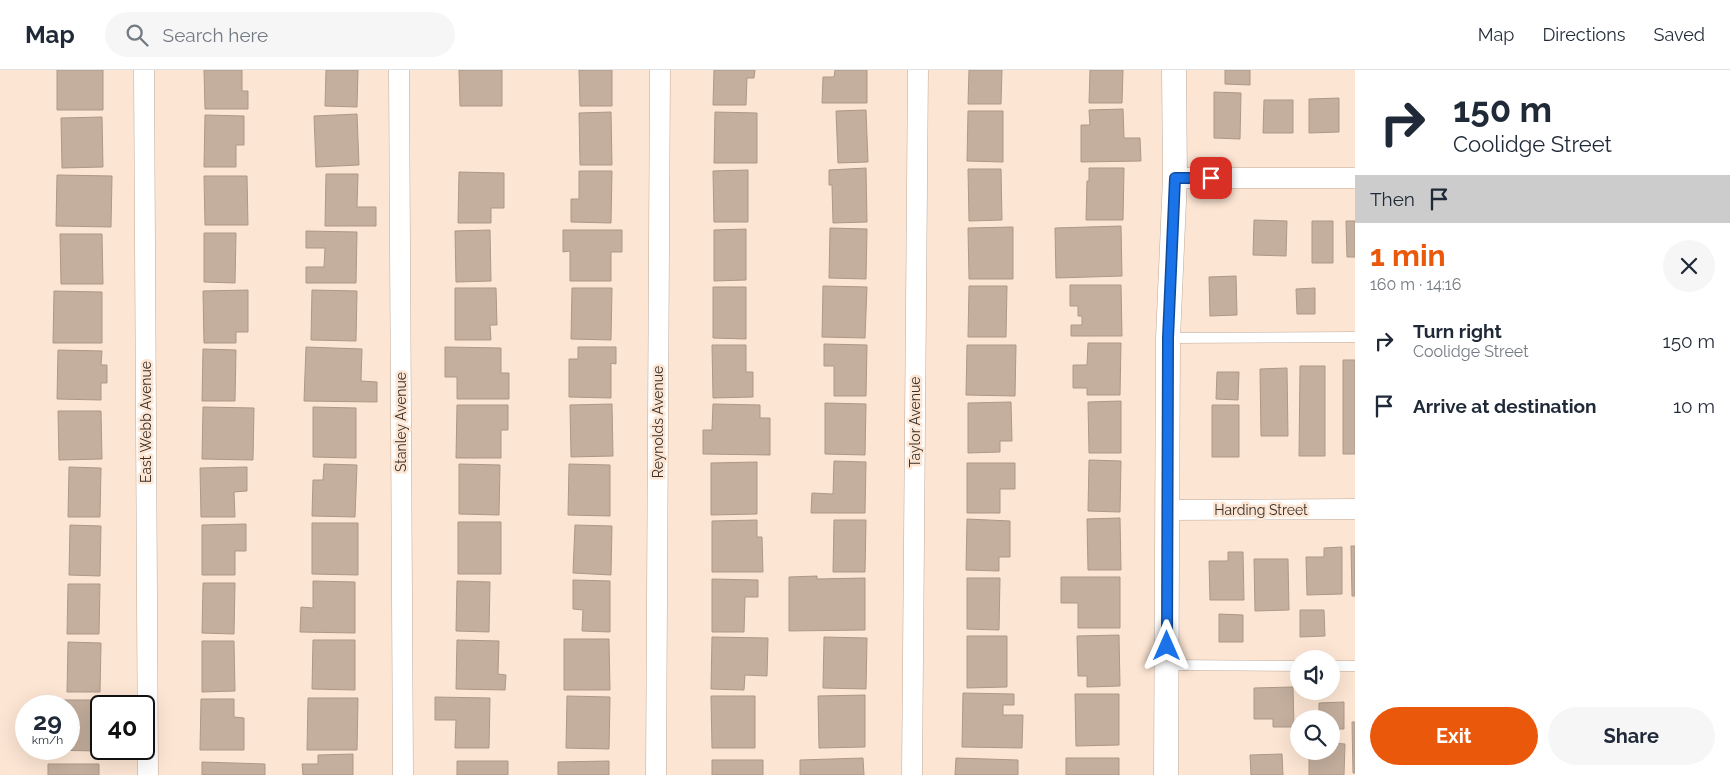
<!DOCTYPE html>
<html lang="en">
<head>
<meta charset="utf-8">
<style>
	body { margin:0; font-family:Raleway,sans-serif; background:#f6f6f7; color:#1f2937; height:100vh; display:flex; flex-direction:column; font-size:19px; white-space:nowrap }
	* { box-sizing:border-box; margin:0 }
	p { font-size:16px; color:#747a83 }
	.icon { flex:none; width:28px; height:28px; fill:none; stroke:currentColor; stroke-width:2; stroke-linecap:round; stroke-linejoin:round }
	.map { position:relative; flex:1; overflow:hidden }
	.panel { display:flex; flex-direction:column; background:#fff; width:375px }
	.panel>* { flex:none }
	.banner { background:#fff; color:#1f2937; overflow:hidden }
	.buttons { position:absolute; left:1290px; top:580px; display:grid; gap:10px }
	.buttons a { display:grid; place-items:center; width:50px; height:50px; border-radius:50%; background:#fff; box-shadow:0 5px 20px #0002; font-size:25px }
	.speed { position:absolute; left:15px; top:625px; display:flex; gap:10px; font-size:25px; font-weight:700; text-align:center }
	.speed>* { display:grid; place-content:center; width:65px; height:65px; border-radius:50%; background:#fff; box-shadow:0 5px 20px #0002; line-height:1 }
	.speed small { font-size:12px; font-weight:400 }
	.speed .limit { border:2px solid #111; border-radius:8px; background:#fff; color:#111 }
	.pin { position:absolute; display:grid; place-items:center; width:42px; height:42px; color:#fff; margin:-21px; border-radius:10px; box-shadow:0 2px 8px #0006 }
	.me { position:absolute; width:55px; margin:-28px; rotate:0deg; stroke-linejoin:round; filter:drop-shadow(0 0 4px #0008) }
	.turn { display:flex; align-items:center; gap:18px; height:105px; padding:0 15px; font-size:22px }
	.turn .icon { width:65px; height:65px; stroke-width:2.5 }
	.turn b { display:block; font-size:35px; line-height:42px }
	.then { display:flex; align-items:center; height:48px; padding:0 15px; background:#0003; gap:10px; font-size:19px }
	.round { display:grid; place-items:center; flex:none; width:52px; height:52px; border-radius:26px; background:#f6f6f7 }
	.headline { display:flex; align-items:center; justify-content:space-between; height:85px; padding:0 15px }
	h1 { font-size:30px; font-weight:700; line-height:38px; color:#ea580c }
	.primary-button { display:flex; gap:10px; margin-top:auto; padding:10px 15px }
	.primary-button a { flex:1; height:58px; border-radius:30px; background:#ea580c; color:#fff; font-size:20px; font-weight:700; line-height:58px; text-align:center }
	.primary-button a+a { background:#f6f6f7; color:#1f2937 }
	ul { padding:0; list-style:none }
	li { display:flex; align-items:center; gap:15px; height:65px; padding:0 15px }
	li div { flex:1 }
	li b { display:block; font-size:19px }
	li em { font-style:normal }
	header { display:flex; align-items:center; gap:30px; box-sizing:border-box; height:70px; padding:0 25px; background:#fff; border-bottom:1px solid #e0e1e3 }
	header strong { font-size:24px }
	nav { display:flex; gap:28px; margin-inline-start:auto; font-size:18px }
	.search { width:350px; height:45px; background:#f6f6f7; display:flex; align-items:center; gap:12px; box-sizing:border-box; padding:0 18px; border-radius:28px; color:#747a83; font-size:19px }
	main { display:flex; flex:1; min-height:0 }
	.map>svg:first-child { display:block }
</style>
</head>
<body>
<header>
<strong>Map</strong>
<div class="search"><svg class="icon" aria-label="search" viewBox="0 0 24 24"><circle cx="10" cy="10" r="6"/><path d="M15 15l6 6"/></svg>Search here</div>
<nav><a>Map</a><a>Directions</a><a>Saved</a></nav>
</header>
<main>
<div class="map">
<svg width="1355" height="705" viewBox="0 0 1355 705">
	<rect width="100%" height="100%" fill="#fce5d3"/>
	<!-- building -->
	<path fill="#c4ae9d" stroke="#ad9887" d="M57 0H103V40H57Z
		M204 0H242V21H248V39H205Z
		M326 0H358L357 37 325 36Z
		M459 0H502V36H460Z
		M579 0H612V36H580Z
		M714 0H755L754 8H747L746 35H713Z
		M835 0H867V33H822L823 7H834Z
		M969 0H1002L1001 34H968Z
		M1090 0H1123L1122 33H1089Z
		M1225 0H1250V15L1225 14Z
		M1214 22 1241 23 1240 69 1214 68Z
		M1339 28V62L1309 63V29Z
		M1264 30H1293V63H1263Z
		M1123 39 1124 68H1140L1141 91 1081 92V55H1090L1089 40Z
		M866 40 868 92 838 93 836 41Z
		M968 41H1003V92L967 91Z
		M611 42 612 95H580L579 43Z
		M715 42 757 43V93H714Z
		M357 44 359 95 316 97 314 46Z
		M205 45 244 46V75H236V97H204Z
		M102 47 103 97 62 98 61 48Z
		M866 98 867 152 833 153 832 115H829V100Z
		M1089 98H1124L1123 150H1086L1087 111H1089Z
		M968 99H1001L1002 150 969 151Z
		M748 100V152H714L713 101Z
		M579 101H612L611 153 571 152V129H579Z
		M459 102 504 103V138H491V153H458Z
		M326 104H358L357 137H376V156H325Z
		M57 105 112 106 111 157 56 156Z
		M204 106H247L248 155H205Z
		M1254 150 1287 151 1286 186 1253 185Z
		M1312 151H1333V193H1312Z
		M1346 151H1355V187H1347Z
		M1121 156 1122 206 1056 208 1055 158Z
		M1013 157V209H969L968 158Z
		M830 158 867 159 866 209 829 208Z
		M746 159V210L714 211V160Z
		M490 160 491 211 456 212 455 161Z
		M563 160H622V182H611V211H570V181L563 182Z
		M306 161 357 162 356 213H306V197H324L325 178H306Z
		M204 163H236L235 213 204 212Z
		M60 164H102L103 214H61Z
		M1236 206 1237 245 1210 246 1209 207Z
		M1070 215H1121L1122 266H1071V255H1082V246H1078V236H1070Z
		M823 216 867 217 865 268 822 267Z
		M969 216H1007L1006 267H968Z
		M713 217H746V269L713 268Z
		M455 218H496L497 255H490L491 270H455Z
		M572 218H612L611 270 571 269Z
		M1315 218V244H1297L1296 219Z
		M248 220V262H236V273H204L203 221Z
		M312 220 357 221 356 271 311 270Z
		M54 221 102 222V273H53Z
		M1088 273H1121L1120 325H1087V318H1073V295H1087Z
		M824 274 867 275 866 326H834V296H824Z
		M712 275H746V302H753V327L713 328Z
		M967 275H1016L1015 326 966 325Z
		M306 277 362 279 361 311 377 312V332L304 331Z
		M445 277 501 278V303H509V329H457V307H445Z
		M578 277H616V294L611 293V328L569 327V289H578Z
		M203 279 236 280 235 331H202Z
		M58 280 102 281 101 295H107V313H101V330L57 329Z
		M1343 290H1355V384H1343Z
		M1300 296H1325V386H1299Z
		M1287 298 1288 366H1261L1260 299Z
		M1217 302H1239L1238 330 1216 329Z
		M1121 331V383H1089L1088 332Z
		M1011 332 1012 371H1000V382L968 383V333Z
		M825 333 866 334 865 385 825 384Z
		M612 334 613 386 571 387 570 335Z
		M713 334 760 335V348H770V385L703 384V360H712Z
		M457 335H508V360H501V388H456Z
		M1212 335H1239V387H1212Z
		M203 337 254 338 253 390 202 389Z
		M313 337 356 338V388L313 387Z
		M58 341H101L102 389 59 390Z
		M1089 390 1121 391 1120 442 1088 441Z
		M834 391 866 392 865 443H811L812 423 833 424Z
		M757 392V444L711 445V393Z
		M967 393H1015V419H1000V443H967Z
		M324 394 357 395 355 447 312 446 313 410H323Z
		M459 394 500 395 499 445 459 444Z
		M569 394 610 395V446L568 445Z
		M69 397 101 398 100 447H68Z
		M247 397V421L234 422 235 447H201L200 398Z
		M1120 448 1121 500H1088L1087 449Z
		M967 449 1010 451V487H999V501L966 500Z
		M757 450V467H762L763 502H712V451Z
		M834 450H866L865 502H833Z
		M458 452H501V504H458Z
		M312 453H358V505L312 504Z
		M246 454V481H235V505H202V455Z
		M70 455 101 456 100 506 69 505Z
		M575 455 612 456 611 505 573 503Z
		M1351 476H1355V526H1352Z
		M1342 477V524L1307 525 1306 487H1324V478Z
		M1228 482H1243L1244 530H1210L1209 491H1228Z
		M1254 489H1288L1289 540 1255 541Z
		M817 506V509L865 508V560L789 561V507Z
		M1061 507H1120V558H1078V533H1061Z
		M967 508H1000L999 560 967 559Z
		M712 509 758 510V527H745L744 562H712Z
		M573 510 610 511V562L582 561 583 540 573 539Z
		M313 511 355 512V563L300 562 301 537 313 538Z
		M457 511 490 512 489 562 456 561Z
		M203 513H235L234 564 202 563Z
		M68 514H100L99 564H67Z
		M1300 540H1324L1325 566 1300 567Z
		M1219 544 1243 545V572H1219Z
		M1119 565 1120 616 1087 617V606H1078L1077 566Z
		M967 566H1007V617L967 618Z
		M712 567 768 568 767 606 745 605 744 620 711 619Z
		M824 567 867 568 866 619 823 618Z
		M564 569H609L610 620H564Z
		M313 570H355V620L312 619Z
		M457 570 499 571 498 604 506 605 505 620 456 619Z
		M202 571H234L235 621 202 622Z
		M68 572 101 573 100 622H67Z
		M1293 617 1294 657H1273V649H1254V618Z
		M963 623 1014 624V635H1003V645H1023L1022 678 962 677Z
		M1075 624H1119V675L1076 676Z
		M865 625V677L819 678 818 626Z
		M567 626 610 627 609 679 566 678Z
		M711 626H755V678H712Z
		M435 627 490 628 489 678H455L456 650H435Z
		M308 628H358L357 680H307Z
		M201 629H234V647L244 648V680H200Z
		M45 630H99V681L45 680V679H69V636H45Z
		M1344 632V659H1331V649H1319V633Z
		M1352 652H1355V703H1353Z
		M1331 673 1345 674 1344 705H1309V681H1331Z
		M353 684V705H303L302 694H318V685Z
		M1282 684 1283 705H1251L1250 685Z
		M863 688 864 705H800V690Z
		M956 688 1018 690V705H955Z
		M1066 688H1119V705H1066Z
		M712 690H763V705H712Z
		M457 691H508V705H457Z
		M609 691V705H558V692Z
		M202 692 265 694V705H202Z
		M48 694H99V705H48Z"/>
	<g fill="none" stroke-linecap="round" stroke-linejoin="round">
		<!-- service casing -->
		<g stroke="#bfa998" stroke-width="11">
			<path id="service" d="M1168 268 1355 267
				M1167 595 1299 596
				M1331 596H1355"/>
		</g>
		<!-- minor casing -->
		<g stroke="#bfa998" stroke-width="21">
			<path id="minor" d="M144 0 148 705
				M399 0 403 705
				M1175 108H1355
				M1168 440 1355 439
				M656 705 660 0
				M912 705 918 0"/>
		</g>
		<!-- tertiary casing -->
		<g stroke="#bfa998" stroke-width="25">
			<path id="tertiary" d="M1166 705 1168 268 1175 108 1174 0"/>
		</g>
		<!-- service -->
		<use href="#service" stroke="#fff" stroke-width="10"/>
		<!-- minor -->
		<use href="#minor" stroke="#fff" stroke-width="20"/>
		<!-- tertiary -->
		<use href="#tertiary" stroke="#fff" stroke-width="24"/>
	</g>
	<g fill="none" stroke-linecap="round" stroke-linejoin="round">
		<!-- route casing -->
		<g stroke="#114b97" stroke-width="12">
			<path id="route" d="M1167 576 1168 268 1175 108H1211"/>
		</g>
		<!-- route -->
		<use href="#route" stroke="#1a73e8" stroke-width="9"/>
	</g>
	<g text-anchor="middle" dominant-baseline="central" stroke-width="5" stroke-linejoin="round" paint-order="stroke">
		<!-- street labels -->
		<g font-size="14" fill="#372f28" stroke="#fce5d3">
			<text transform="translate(146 352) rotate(-90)">East Webb Avenue</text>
			<text transform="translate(401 352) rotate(-90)">Stanley Avenue</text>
			<text transform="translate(658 352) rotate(-90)">Reynolds Avenue</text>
			<text transform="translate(915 352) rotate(-90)">Taylor Avenue</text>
			<text x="1261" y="440">Harding Street</text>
		</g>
	</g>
</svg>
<div class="buttons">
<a><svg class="icon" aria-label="sound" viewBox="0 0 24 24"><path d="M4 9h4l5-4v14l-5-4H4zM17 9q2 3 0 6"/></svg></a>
<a><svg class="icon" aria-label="search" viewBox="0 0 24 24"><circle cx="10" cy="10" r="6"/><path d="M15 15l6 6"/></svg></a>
</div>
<div class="speed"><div>29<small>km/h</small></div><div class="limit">40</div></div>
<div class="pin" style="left:1211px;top:108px;background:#d93025"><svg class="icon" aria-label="arrive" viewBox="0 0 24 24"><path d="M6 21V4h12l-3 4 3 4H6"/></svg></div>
<svg class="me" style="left:1167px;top:576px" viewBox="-20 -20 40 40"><path d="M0-17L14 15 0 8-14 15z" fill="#1a73e8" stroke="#fff" stroke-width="4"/></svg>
</div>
<section class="panel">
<div class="banner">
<div class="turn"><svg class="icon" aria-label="right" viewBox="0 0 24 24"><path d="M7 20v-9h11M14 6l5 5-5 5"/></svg><div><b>150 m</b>Coolidge Street</div></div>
<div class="then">Then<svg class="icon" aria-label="arrive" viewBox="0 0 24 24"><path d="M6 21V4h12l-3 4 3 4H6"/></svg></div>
</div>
<div class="headline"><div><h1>1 min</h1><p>160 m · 14:16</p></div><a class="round"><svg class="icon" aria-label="close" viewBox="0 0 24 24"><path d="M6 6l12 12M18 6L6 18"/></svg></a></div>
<ul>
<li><svg class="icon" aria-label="right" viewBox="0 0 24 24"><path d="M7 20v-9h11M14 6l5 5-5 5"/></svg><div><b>Turn right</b><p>Coolidge Street</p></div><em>150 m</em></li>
<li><svg class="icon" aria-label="arrive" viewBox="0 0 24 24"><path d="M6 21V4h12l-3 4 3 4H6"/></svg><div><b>Arrive at destination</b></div><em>10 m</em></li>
</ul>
<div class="primary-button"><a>Exit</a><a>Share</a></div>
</section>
</main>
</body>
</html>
